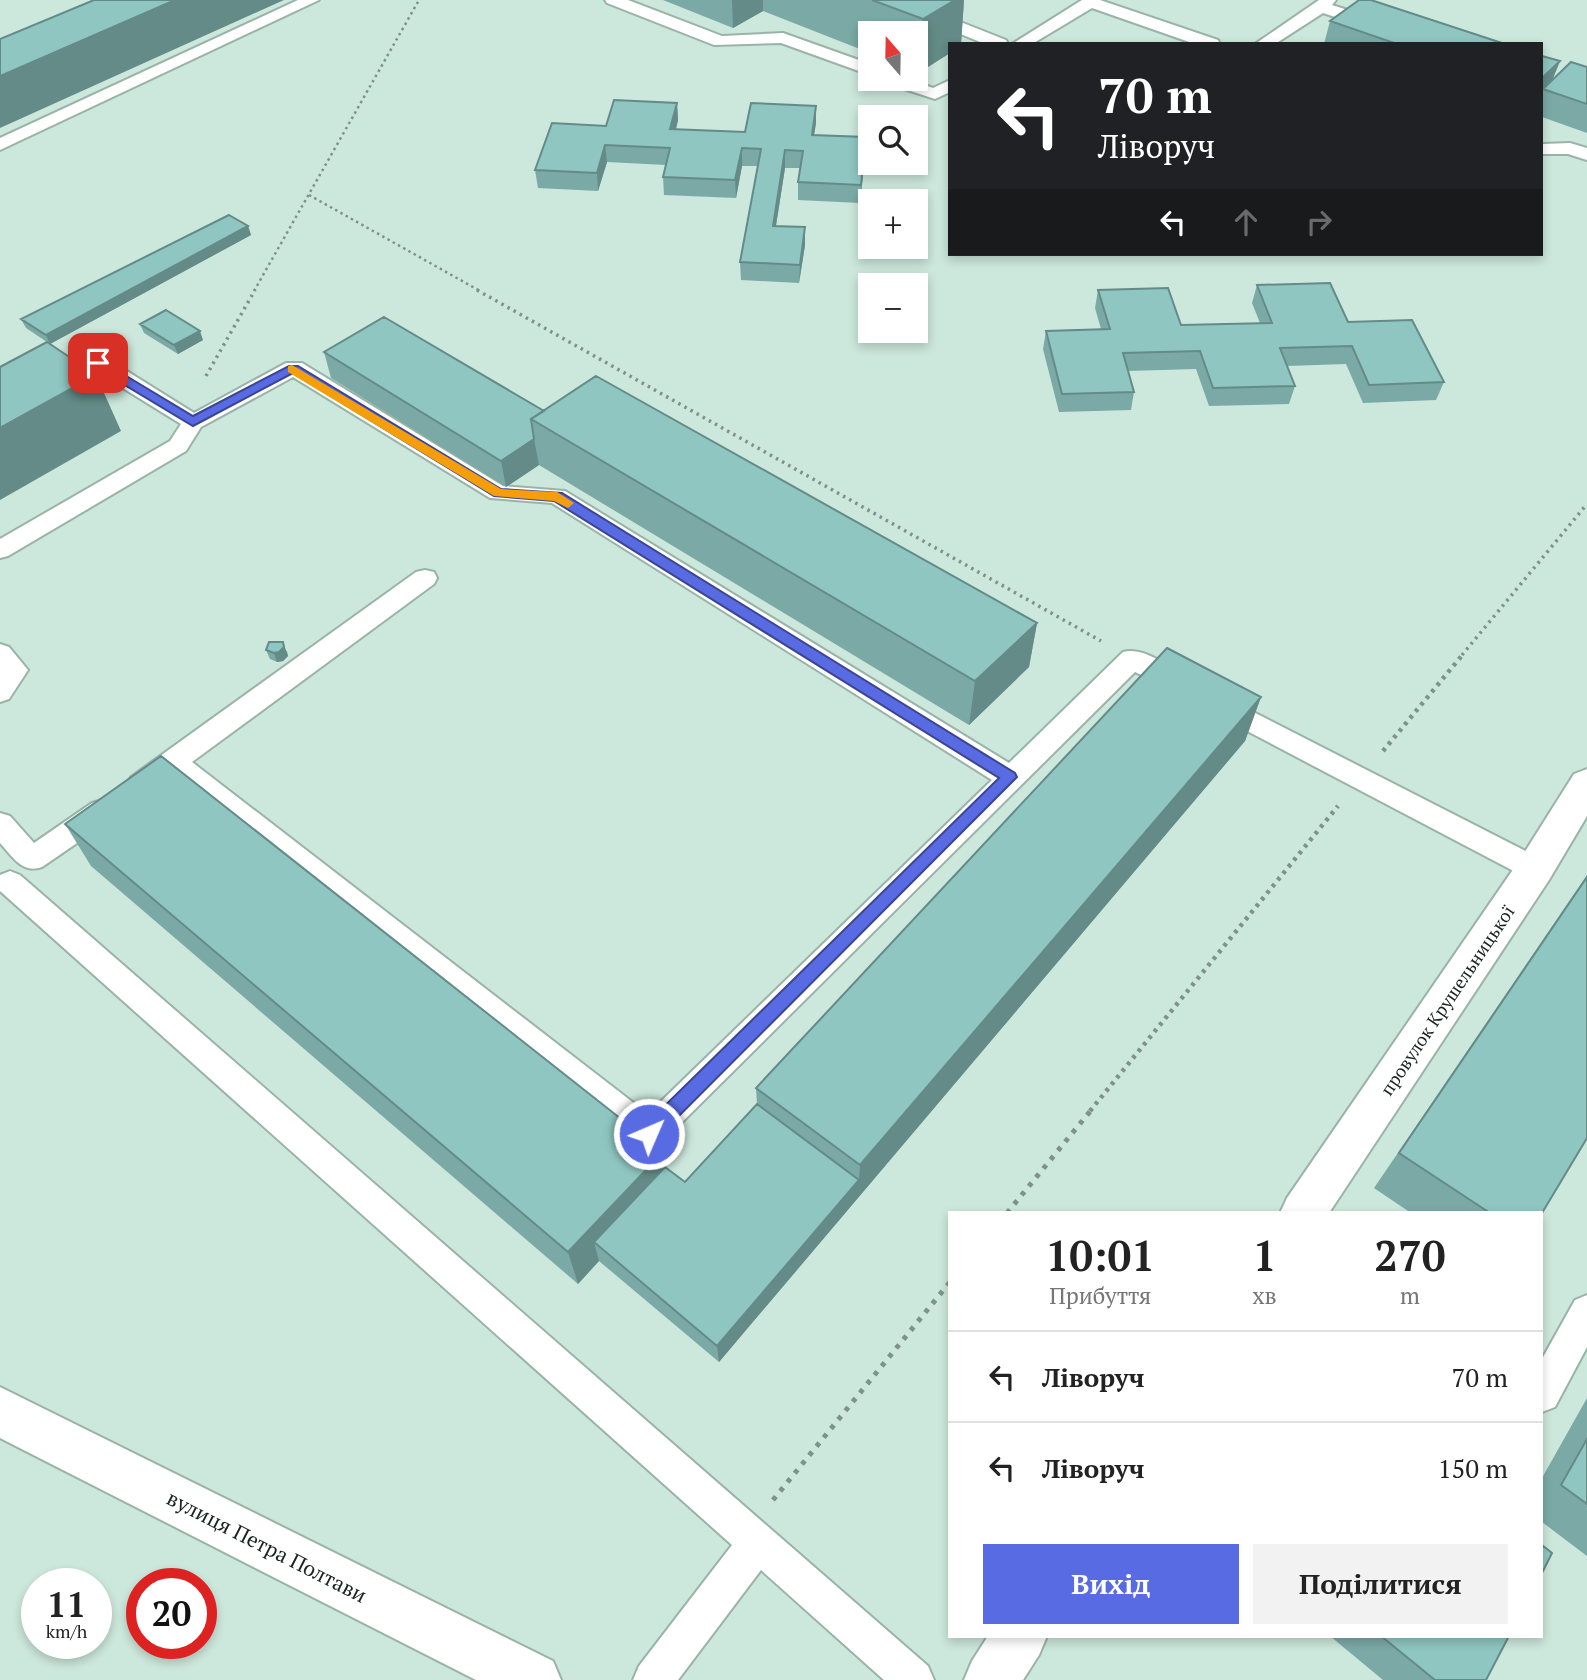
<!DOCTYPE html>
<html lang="uk">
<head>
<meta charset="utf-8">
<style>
	body { margin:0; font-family:"PT Serif",serif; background:#f2f2f2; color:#222; height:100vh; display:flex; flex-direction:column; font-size:26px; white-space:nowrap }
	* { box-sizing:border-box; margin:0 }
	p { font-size:23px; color:#767676 }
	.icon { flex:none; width:38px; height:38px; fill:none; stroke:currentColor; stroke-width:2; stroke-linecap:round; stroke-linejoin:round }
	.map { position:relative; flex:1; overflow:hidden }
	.details { position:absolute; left:948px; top:1211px; width:595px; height:427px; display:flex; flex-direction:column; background:#fff; border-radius:0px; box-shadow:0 4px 10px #0003 }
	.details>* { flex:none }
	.hud { position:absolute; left:948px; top:42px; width:595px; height:214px; border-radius:0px; box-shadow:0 4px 10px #0003; background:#202124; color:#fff; overflow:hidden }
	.needle { width:46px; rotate:340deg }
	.buttons { position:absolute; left:858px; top:21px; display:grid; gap:14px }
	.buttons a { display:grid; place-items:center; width:70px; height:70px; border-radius:0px; background:#fff; box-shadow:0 4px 10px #0003; font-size:35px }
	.speed { position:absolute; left:21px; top:1568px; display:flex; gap:14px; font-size:35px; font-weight:700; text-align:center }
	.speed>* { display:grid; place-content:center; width:91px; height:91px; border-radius:50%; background:#fff; box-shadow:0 4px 10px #0003; line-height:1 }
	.speed small { font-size:18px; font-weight:400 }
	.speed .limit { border:10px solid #d22; background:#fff; color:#111 }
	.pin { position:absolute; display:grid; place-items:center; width:60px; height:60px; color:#fff; margin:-30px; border-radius:14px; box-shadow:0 4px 10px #0006 }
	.me { position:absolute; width:77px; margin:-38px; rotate:45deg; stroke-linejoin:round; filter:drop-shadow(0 0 5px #0008) }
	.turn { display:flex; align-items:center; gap:24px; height:147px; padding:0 35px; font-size:32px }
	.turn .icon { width:91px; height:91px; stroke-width:2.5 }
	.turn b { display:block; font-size:49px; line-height:60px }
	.lanes { display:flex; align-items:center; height:66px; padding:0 35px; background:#0003; justify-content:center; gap:35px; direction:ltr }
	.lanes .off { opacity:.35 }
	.eta { display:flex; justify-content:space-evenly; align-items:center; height:119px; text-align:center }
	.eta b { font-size:42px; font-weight:700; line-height:49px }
	.cta { display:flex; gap:14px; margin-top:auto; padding:14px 35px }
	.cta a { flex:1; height:80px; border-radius:0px; background:#596be2; color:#fff; font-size:28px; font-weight:700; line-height:80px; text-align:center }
	.cta a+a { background:#f2f2f2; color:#222 }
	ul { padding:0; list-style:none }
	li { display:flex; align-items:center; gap:21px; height:91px; padding:0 35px; border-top:2px solid #e0e0e0 }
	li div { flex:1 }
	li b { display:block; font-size:26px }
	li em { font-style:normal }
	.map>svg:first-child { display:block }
</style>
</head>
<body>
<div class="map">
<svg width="1587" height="1680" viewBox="0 0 1587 1680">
	<rect width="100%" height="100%" fill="#cce7db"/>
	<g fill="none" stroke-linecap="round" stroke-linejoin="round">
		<!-- lane casing -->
		<g stroke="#99b3a8" stroke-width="4">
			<path id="lane" d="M298 0H319L0 150V138Z
				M605 0H628L722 36 783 33 870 64V75L781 43 714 45 607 3Z
				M883 0H905L1006 40 1008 44H985L885 3Z
				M1082 0H1100L1218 40 1220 44H1195L1092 8 1032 44H1012Z
				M1319 0H1336L1332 5 1441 40 1443 44H1417L1323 13 1275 44H1255Z
				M883 79H908L933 88 950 80V92L935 99 886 83Z
				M1570 143 1587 148V160L1568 154H1542V144Z
				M98 357 106 358 194 413 286 363H302L503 486 565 491 1009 763 1123 652C1144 646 1172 669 1191 678L1195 685 1191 692 1182 695 1135 672 660 1144 649 1149 638 1144 172 776C159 786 148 797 131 791L127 784 131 777 416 572 425 570 434 572 437 578 434 584 192 762 648 1114 992 780 552 503 490 498 293 377 201 427 186 451 8 556 0 558V539L170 441 181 424 97 372 0 421V405Z
				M0 644 9 647 28 670 9 699 0 702Z
				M1218 694 1545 861 1549 869 1545 877 1535 881 1525 877 1209 711 1205 704 1209 697Z
				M102 800 112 803 116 811 112 819 42 867C22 874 13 857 0 843V813L10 816 34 843 92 803Z
				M10 871 20 875 928 1666 934 1680H884L761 1570 678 1680H633L639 1666 732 1545 0 891V875Z
				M1587 1295V1347L1555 1407 1542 1412V1359L1575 1300Z"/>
		</g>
		<!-- street casing -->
		<g stroke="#99b3a8" stroke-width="4">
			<path id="street" d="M1587 769V816L1549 880 1329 1213H1280L1287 1198 1521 858 1574 774Z
				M0 1387 553 1661 561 1680H476L0 1438Z
				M988 1636H1047L1039 1655 1023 1680H964L972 1661Z"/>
		</g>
		<!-- path-far3 -->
		<path stroke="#7e928a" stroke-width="2.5" stroke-dasharray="2.5 3.5" stroke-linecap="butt" d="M309 195 480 291
			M254 291 419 0"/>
		<!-- path-far2 -->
		<path stroke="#7e928a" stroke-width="3.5" stroke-dasharray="2.5 4.5" stroke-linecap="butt" d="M477 290 1101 641
			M206 376 255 290
			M1462 655 1587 504"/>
		<!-- path-far1 -->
		<path stroke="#7e928a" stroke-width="4.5" stroke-dasharray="3.5 5" stroke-linecap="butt" d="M1383 751 1464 653
			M1090 1111 1338 806"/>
		<!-- path -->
		<path stroke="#7e928a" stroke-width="5" stroke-dasharray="4.5 7" stroke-linecap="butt" d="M1007 1213 1092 1109
			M773 1500 950 1282"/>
		<!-- lane -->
		<use href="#lane" fill="#fff" fill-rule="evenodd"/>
		<!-- street -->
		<use href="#street" fill="#fff" fill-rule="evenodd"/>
	</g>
	<!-- wall -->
	<path fill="#7baaa6" d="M663 0H964L961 44H950V53L920 72 915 70V33H870V53L763 11 733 28Z
		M1330 21 1505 44H1324Z
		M1542 56 1560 61 1552 80 1587 67V133L1542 117Z
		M677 103 678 120 676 129 745 132 816 106V123L814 135 865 155 860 203 798 200V182L800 168H785L776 226 805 227V245L799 283 741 280 740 262 758 166H742L736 198 664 195 663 177 666 165 607 162 598 191 538 188 535 170Z
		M248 226 251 235 50 344 121 431 47 342 26 328 21 319Z
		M1257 285 1348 322 1444 382 1436 400 1363 403 1346 364 1287 366 1295 386 1289 404 1209 406 1196 369 1128 371 1134 392 1131 410 1059 412 1043 349 1046 331 1101 329 1095 308 1098 290 1181 325 1260 323 1252 303Z
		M140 324 203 340 178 354 144 333Z
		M324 352 544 411 1037 623 1029 667 969 725 539 465 506 487 331 378Z
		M266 650 287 651 288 656 283 661 277 662 270 659Z
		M1261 697 1245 741 719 1362 599 1261 578 1284 91 866 65 824 665 1167 685 1182 757 1104 756 1088Z
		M1587 875V1138L1542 1213H1411L1374 1188Z
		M1587 1398V1556L1542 1522V1478Z
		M1330 1636H1509L1486 1680H1383Z"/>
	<!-- shaded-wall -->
	<path fill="#648b87" d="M175 0H284L0 128V76Z
		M732 0H763V11L733 28Z
		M955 0H964L961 44H950V53L920 72 923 19Z
		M1560 61 1548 91 1543 89 1542 91V78Z
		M677 103 678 120 672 147 670 129Z
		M816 106V123L811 153 812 135Z
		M866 137 865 155 860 203 861 185Z
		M605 145 607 162 598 191 597 173Z
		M742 148V166L736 198 735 180Z
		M785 150V168L773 244V226Z
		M248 226 251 235 50 344 46 335Z
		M805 227V245L799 283 800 265Z
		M200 331 203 340 178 354 174 345Z
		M96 375 121 431 0 500V428Z
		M534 439 539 465 506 487 501 461Z
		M1037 623 1029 667 969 725 975 681Z
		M283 642 288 656 283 661 277 662 274 653Z
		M1261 697 1245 741 719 1362 717 1346 859 1180 860 1165Z
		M663 1152 668 1187 594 1242 599 1261 578 1284 568 1252Z"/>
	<!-- building -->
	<path fill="#8fc6c1" stroke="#648b87" stroke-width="2" d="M94 0H175L0 76V39Z
		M872 0H955L923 19Z
		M1359 0H1371L1505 44H1397L1330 21Z
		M1542 56 1560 61 1542 78Z
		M1571 62 1587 67V104L1543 89Z
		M614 100 677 103 670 129 745 132 751 103 816 106 812 135 866 137 861 185 798 182 803 151 785 150 773 226 805 227 800 265 740 262 761 149 742 148 735 180 663 177 670 148 605 145 597 173 535 170 552 123 606 126Z
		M229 215 248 226 46 335 21 319Z
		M1330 283 1348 322 1412 320 1444 382 1369 385 1352 346 1280 348 1295 386 1213 388 1200 351 1123 353 1134 392 1062 394 1046 331 1110 329 1098 290 1168 288 1181 325 1272 323 1257 285Z
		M166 310 200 331 174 345 140 324Z
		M384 317 544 411 531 419 534 439 501 461 324 352Z
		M47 342 96 375 0 428V367Z
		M596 376 1037 623 975 681 531 419Z
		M269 642H283L284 647 279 652 274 653 266 650Z
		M1167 648 1261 697 860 1165 756 1088Z
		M161 756 663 1152 568 1252 65 824Z
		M1587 877V1138L1542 1213H1490L1399 1153Z
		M757 1104 859 1180 717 1346 594 1242 665 1167 685 1182Z
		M1587 1439V1504L1561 1485Z
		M1542 1545 1552 1553 1542 1573Z
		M1381 1636H1509L1486 1680H1435Z"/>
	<!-- route -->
	<path fill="#596be2" stroke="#3a4693" stroke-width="2" d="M98 359 193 416 289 366H298L501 489 562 493 1015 773 1017 777 655 1140 649 1142 642 1140 640 1134 642 1128 999 778 554 501 494 496 293 373 193 426 93 366V361Z"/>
	<!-- slow -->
	<path fill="#f59e0b" d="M292 365 501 489 557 492 574 503 568 508 554 501 494 496 288 372V366Z"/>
	<g text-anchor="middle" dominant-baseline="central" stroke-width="6" stroke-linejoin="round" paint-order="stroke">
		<!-- street labels -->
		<g font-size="18" fill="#1a2420" stroke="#fff">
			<text transform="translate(1447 1000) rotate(-56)">провулок Крушельницької</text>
		</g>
		<!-- near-street labels -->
		<g font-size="21" fill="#1a2420" stroke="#fff">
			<text transform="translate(267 1546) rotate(27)">вулиця Петра Полтави</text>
		</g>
	</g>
</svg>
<div class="buttons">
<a><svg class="needle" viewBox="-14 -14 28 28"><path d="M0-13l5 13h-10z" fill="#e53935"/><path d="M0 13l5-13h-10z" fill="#767676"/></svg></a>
<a><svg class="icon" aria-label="search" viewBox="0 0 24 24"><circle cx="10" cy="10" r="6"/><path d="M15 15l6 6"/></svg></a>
<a>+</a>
<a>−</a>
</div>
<div class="speed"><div>11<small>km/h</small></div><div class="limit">20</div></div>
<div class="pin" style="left:98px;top:363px;background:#d93025"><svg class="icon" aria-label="arrive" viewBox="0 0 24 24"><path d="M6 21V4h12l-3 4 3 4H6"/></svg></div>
<svg class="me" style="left:649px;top:1134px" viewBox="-20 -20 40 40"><circle r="17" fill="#596be2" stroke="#fff" stroke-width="3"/><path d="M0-11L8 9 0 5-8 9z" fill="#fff"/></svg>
<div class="hud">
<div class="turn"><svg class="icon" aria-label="left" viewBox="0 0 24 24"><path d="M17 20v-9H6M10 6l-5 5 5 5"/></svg><div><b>70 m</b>Ліворуч</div></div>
<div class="lanes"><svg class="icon" aria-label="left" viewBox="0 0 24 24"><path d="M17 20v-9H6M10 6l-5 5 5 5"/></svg><svg class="icon off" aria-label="ahead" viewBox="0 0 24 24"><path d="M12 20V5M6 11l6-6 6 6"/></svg><svg class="icon off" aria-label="right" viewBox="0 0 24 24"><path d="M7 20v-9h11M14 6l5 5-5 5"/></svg></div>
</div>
<section class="details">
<div class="eta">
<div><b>10:01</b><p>Прибуття</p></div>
<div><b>1</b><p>хв</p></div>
<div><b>270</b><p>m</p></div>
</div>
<ul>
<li><svg class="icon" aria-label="left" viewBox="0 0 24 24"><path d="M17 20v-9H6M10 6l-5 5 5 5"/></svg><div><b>Ліворуч</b></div><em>70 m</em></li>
<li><svg class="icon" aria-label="left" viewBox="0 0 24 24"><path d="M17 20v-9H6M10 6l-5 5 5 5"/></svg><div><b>Ліворуч</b></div><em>150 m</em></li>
</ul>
<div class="cta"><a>Вихід</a><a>Поділитися</a></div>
</section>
</div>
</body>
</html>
